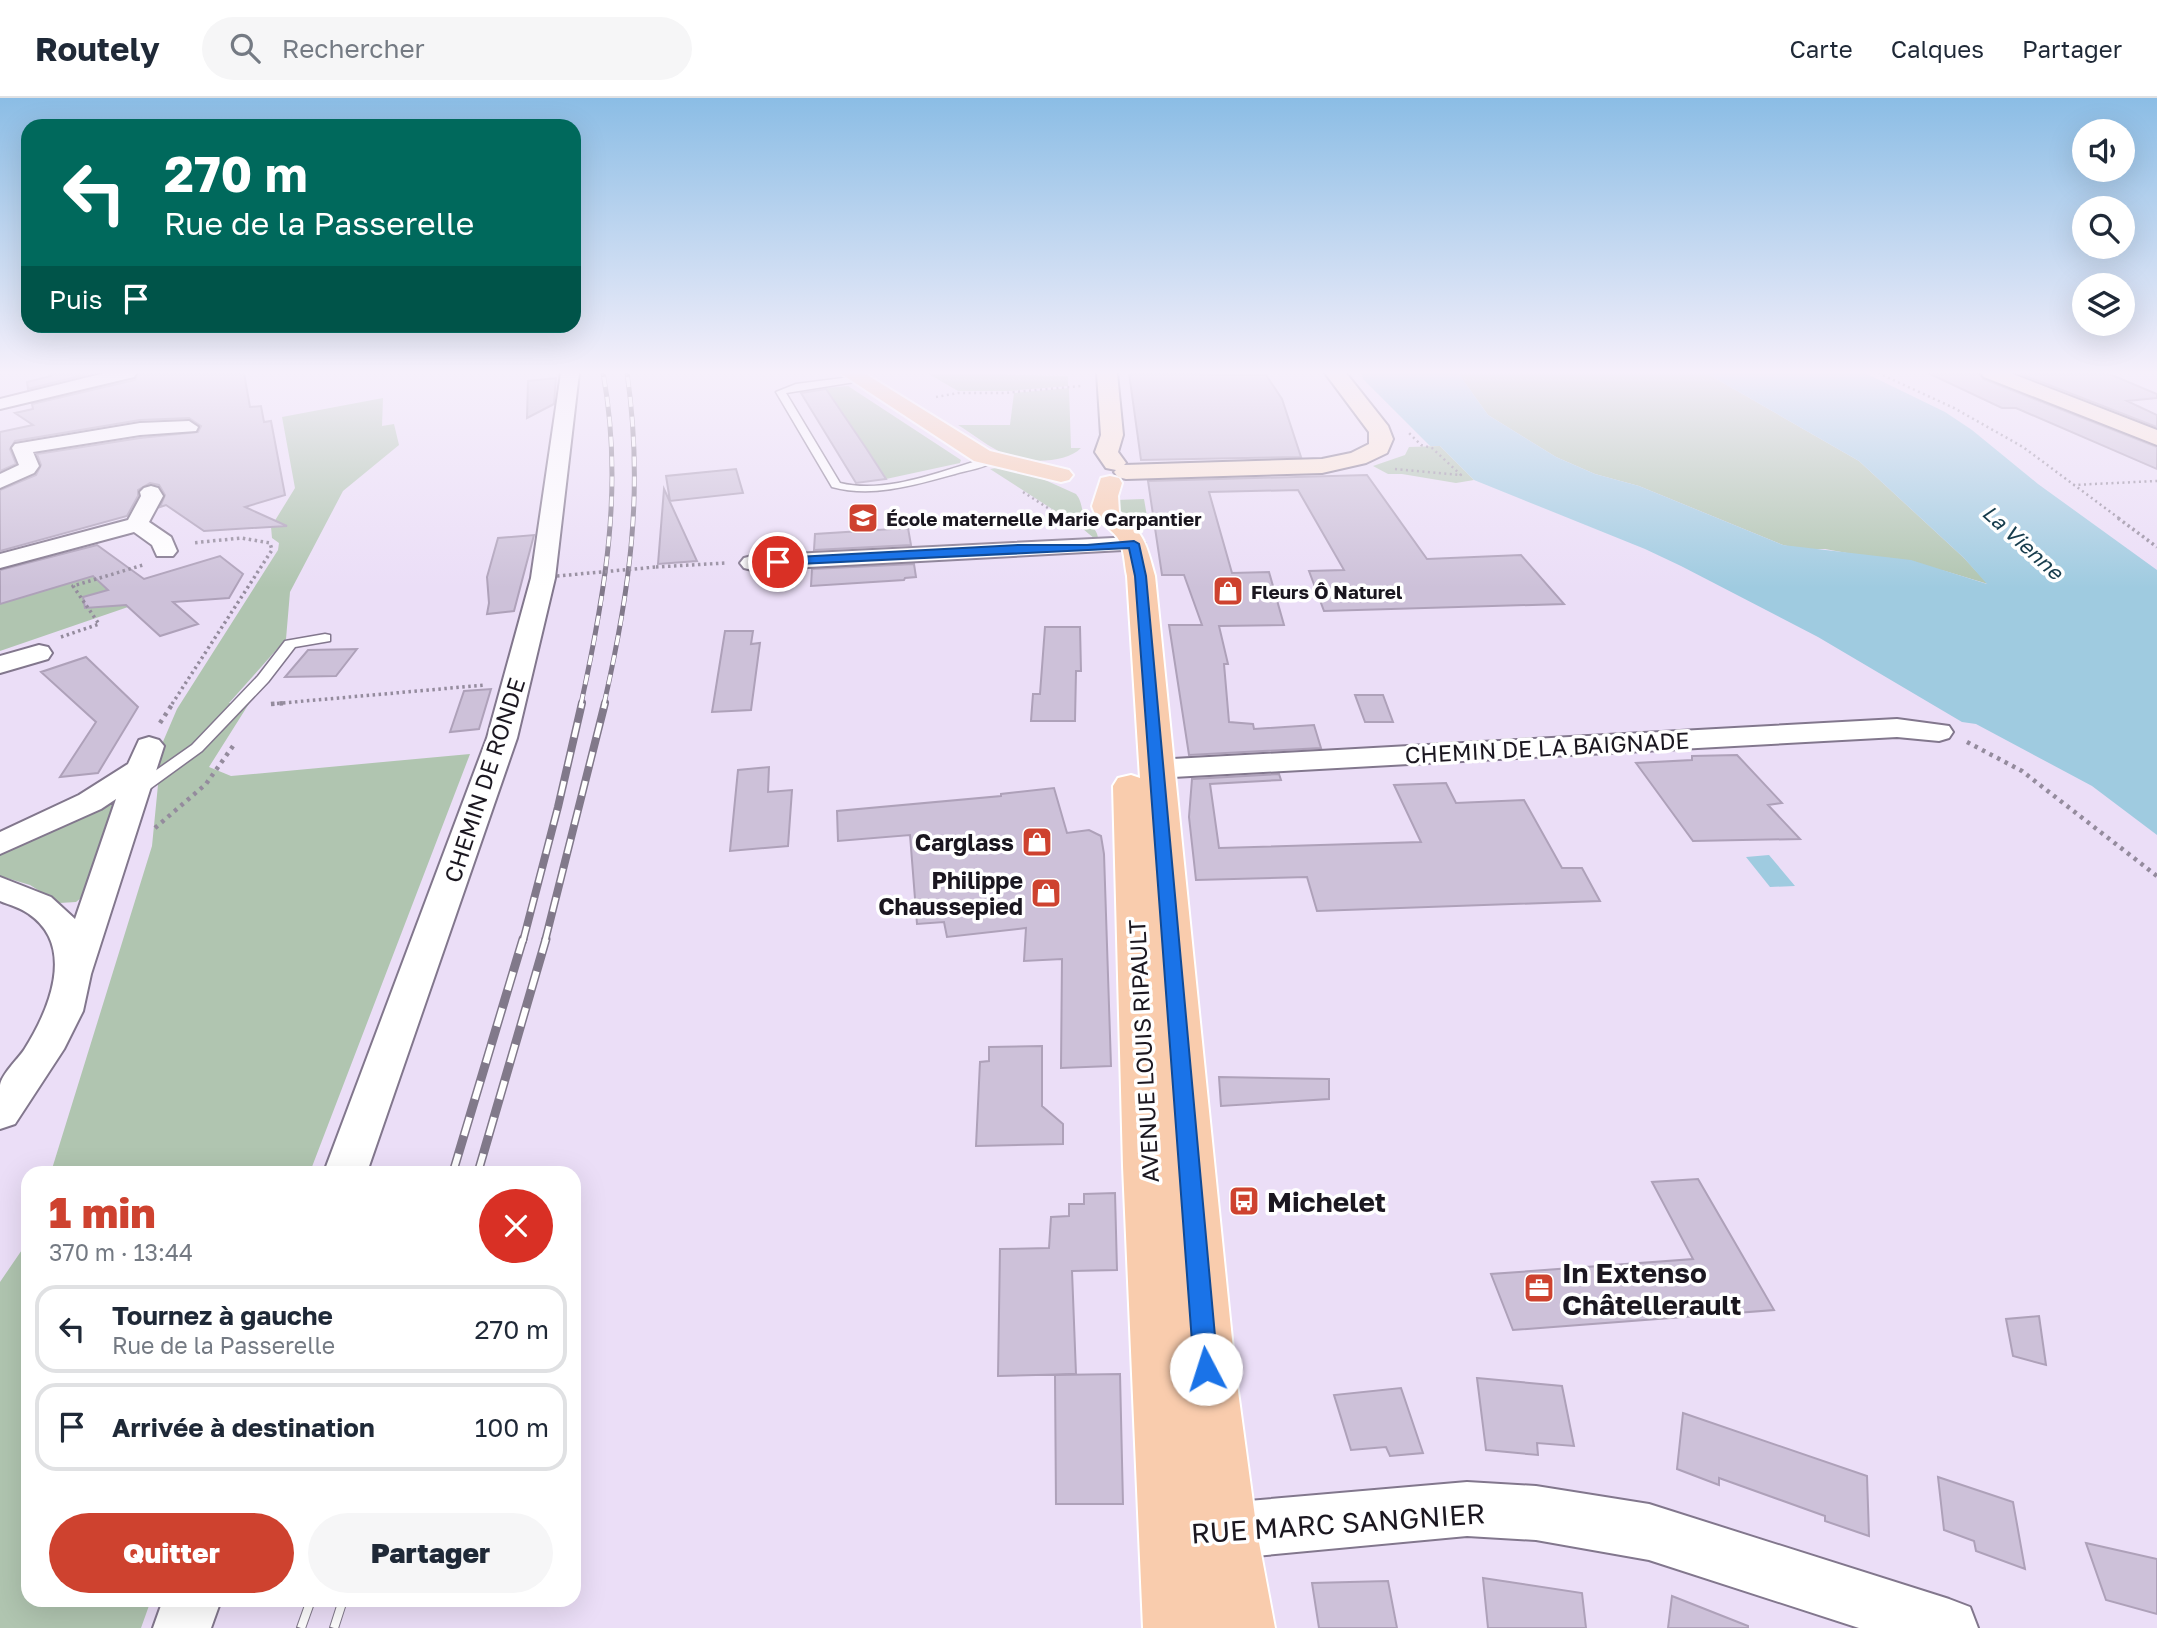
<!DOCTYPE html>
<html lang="fr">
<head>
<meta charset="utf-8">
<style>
	body { margin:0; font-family:"Golos Text",sans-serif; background:#f6f6f7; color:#1f2937; height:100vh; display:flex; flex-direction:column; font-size:26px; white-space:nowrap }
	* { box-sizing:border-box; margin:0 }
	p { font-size:23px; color:#747a83 }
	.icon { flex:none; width:38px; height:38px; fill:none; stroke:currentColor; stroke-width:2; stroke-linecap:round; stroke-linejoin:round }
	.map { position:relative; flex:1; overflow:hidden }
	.drawer { position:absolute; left:21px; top:1068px; width:560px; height:441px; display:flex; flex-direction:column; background:#fff; border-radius:21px; box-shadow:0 7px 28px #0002 }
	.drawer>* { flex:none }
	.top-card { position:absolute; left:21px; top:21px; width:560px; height:214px; border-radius:21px; box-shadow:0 7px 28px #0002; background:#00695c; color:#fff; overflow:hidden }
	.controls { position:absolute; left:2072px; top:21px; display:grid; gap:14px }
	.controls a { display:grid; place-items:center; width:63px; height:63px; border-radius:50%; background:#fff; box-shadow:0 7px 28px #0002; font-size:35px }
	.pin { position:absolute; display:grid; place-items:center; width:60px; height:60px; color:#fff; margin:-30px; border:4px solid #fff; border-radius:50%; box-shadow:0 2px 7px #0007 }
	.me { position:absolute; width:77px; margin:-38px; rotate:355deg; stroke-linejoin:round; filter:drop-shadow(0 0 5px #0008) }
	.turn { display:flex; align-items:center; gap:24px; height:147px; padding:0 28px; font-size:32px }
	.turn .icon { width:91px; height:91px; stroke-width:2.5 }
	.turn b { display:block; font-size:49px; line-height:60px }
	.then { display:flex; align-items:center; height:66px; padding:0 28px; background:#0003; gap:14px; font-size:26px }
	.round { display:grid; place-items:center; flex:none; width:74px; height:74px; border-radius:37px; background:#f6f6f7 }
	.headline { display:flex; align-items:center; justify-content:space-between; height:119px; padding:0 28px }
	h1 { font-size:42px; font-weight:800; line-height:52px; color:#ce422f }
	.cta { display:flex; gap:14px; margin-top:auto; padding:14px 28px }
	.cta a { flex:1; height:80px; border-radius:42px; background:#ce422f; color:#fff; font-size:28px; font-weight:800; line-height:80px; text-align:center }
	.cta a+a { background:#f6f6f7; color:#1f2937 }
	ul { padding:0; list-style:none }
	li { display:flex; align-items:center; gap:21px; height:88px; margin:0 14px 10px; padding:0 14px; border:4px solid #e0e1e3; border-radius:21px }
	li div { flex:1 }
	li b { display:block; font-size:26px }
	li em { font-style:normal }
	header { display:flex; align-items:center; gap:42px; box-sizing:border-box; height:98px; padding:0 35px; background:#fff; border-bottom:2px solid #e0e1e3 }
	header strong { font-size:33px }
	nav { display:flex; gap:38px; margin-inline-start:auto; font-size:24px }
	.search { width:490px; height:63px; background:#f6f6f7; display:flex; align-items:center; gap:18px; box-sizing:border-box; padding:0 24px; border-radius:38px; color:#747a83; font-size:26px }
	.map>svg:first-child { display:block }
</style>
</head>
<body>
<header>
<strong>Routely</strong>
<div class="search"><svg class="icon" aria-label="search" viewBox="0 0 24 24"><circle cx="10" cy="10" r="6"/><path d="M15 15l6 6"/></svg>Rechercher</div>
<nav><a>Carte</a><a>Calques</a><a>Partager</a></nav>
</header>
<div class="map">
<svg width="2157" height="1530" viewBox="0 0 2157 1530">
	<rect width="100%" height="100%" fill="#ebdef7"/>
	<!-- green -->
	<path fill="#b0c5b0" d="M927 275 1068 278V288L1008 293H958Z
		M1458 275H1706L1859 363 1964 460 1988 486 1945 473 1825 451H1800L1783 447 1639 388 1595 376 1556 359 1488 317Z
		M848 288 961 362 960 365 886 381 825 290Z
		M1069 290 1071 350H1081C1065 366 1026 365 1006 357 989 349 974 337 958 327H1010L1014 295Z
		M383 300 382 328 394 326 399 347 343 393 290 494 286 541 229 605 250 604 209 669 231 678 470 656 310 1074H51L152 748 162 646 177 611 278 452 279 445 272 440 271 429 295 390 282 319Z
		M1440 348 1474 382 1456 385 1402 376H1388L1373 368 1405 357 1409 349Z
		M996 370 1025 373 1076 396C1082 403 1081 411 1085 419 1089 428 1097 430 1098 440L1095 441 1083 431 990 371Z
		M1144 401 1149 430 1128 419H1123L1116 402Z
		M98 477 131 508 0 553V506Z
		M109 705 113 708 86 796 76 804 59 805 30 787 0 778V753Z
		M28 1143V1502H151L141 1530H0V1184Z"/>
	<!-- water -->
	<path fill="#9fcbe0" d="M1361 275H1458L1488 317 1556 359 1595 376 1639 388 1783 447 1911 462 1987 486 1964 460 1859 363 1706 275H1865L1945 314 1972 332 2038 386 2157 472V737L2092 688 1976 626 1962 624 1818 539 1681 468 1645 451 1474 382 1440 348H1430L1363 281Z
		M1769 757 1795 788 1770 789 1746 759Z"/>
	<!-- building -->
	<path fill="#cdc1d9" stroke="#aea1b9" stroke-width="2" d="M50 275H92L28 291 27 284 51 278Z
		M138 275H244L250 309 261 308 264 324 271 323 285 397 245 409 287 428 204 433 166 407 160 409 165 397 159 387 150 385 138 392V398L127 418 0 453V392L36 377 41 367 37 356 140 340 198 334 201 328 189 320 140 322 15 343 10 351 16 366 0 373V334L33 327 15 315 33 311 32 306 135 282Z
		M1129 275 1266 277 1282 301 1301 359 1141 362Z
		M1928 275H1979L1983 281 2157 349V371L2016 310H2002Z
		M2018 275H2107L2157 296V300L2127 303 2157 317V329Z
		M556 280 554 306 527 320 528 283Z
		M826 291 866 350 886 381 856 385 801 295Z
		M736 371 743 395 670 403 666 378Z
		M1367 377 1427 461 1521 457 1564 506 1324 513 1309 473 1344 472 1298 392 1209 394 1232 475 1269 474 1284 527 1219 528 1228 566H1224L1229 624 1253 626 1254 631 1314 627 1321 650 1189 657 1169 527H1202L1184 477H1162L1148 383Z
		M664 391 697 463 658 466Z
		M908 430 911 447 814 452 815 436Z
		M534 437 514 513 487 516 489 505 487 479 498 440Z
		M97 447 144 481 220 458 243 476 229 500 173 504 198 526 160 538 126 507 85 510 83 499 108 492 93 478 0 506V472Z
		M914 466 916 479 905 480 904 482 811 488 812 471Z
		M1045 529H1080L1081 573H1076L1075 623H1031L1033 596H1040Z
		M725 533H753L751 546 760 545 751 612 712 614Z
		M357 551 336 578 285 579 308 552Z
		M86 559 138 609 98 675 60 679 96 624 41 574Z
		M491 591 479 631 450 634 464 593Z
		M1355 597H1383L1393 624H1365Z
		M1737 657 1782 705 1768 707 1800 741 1693 743 1636 665 1692 662V658Z
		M769 669 768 694 792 692 788 748 730 753 738 672Z
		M1279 676 1281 682 1210 686 1219 750 1421 744 1394 687 1446 685 1456 705 1524 702 1562 770H1582L1600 803 1317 813 1307 779 1196 782 1189 719 1192 681Z
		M1054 690 1067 735 1089 732 1101 738 1104 756 1111 968 1061 970 1062 861 1024 863 1026 830 947 839 944 824 917 826 910 737 838 743 837 713 1001 698V696Z
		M1042 948V1008L1063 1026V1046L976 1048 980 964 989 963V949Z
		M1219 979 1329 981V1001L1221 1008Z
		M1698 1081 1774 1212 1513 1232 1491 1176 1693 1161 1652 1084Z
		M1115 1095 1117 1172 1072 1173 1076 1276 998 1278 1000 1151 1049 1150 1051 1119 1069 1118V1106H1084V1096Z
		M2039 1218 2046 1267 2013 1258 2006 1221Z
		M1120 1276 1123 1406H1056L1055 1277Z
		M1477 1280 1562 1288 1574 1348 1537 1345 1538 1357 1486 1352Z
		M1401 1290 1423 1355 1390 1358 1386 1349 1351 1352 1334 1297Z
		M1683 1315 1867 1378 1869 1438 1825 1423V1418L1719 1380V1387L1677 1371Z
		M1938 1379 2013 1404 2025 1471 1976 1453 1974 1443 1944 1432Z
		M2086 1445 2157 1461V1516L2106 1502Z
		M1483 1480 1582 1495 1586 1530H1488Z
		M1388 1483 1397 1530H1319L1312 1485Z
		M1672 1498 1748 1528V1530H1668Z"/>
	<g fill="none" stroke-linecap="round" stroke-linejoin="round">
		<!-- lane casing -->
		<g stroke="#82778d" stroke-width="3">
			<path id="lane" d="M858 278 861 279V283L786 295 840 385C888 397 945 371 991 359L996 362C986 370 968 372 955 376 915 387 873 400 832 389L776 294 796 286Z
				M325 536 330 537V543L295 549 268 584 202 653 140 698H128L126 695 128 692 192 647 258 578 285 543Z"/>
		</g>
		<!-- street casing -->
		<g stroke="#82778d" stroke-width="4">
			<path id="street" d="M105 275H136L134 279 0 311V301Z
				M561 275H579L555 480 517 640 367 1074H324L487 640 531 480Z
				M189 323 198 329 196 333 140 337 33 354 39 368 34 375 0 390V376L19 367 12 350 15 346 140 325Z
				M151 388 158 390 163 398 149 424 171 439 177 453 173 458H157L152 447 134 434 0 470V456L128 422 141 398 140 394 144 390Z
				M1134 439 1142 441 1145 446 1142 451 752 472 744 470 740 465 744 460 752 458Z
				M39 547 48 549 52 555 48 561 0 575V558Z
				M1897 621 1949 628 1953 634 1949 640 1939 643 1897 639 1155 680 1144 677 1140 671 1144 665 1155 662Z
				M149 639 159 642 164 648 91 876 83 913 64 951 15 1026 0 1031C0 1017 0 1001 0 987 2 976 17 962 24 952 48 914 77 849 29 816 21 810 10 807 0 803V779L51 799 75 821 116 701 101 711 0 756V734L79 697 128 666 139 642Z
				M1467 1384 1536 1388 1649 1406 1949 1501 1970 1509 1978 1530H1859L1649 1462 1536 1442 1467 1438 1213 1462 1193 1454 1185 1434 1193 1414 1213 1406Z
				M163 1502H221L211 1530H153Z"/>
		</g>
		<!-- secondary casing -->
		<g stroke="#82778d" stroke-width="4">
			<path id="secondary" d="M1097 275H1117L1123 337 1118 354 1126 365 1124 367 1322 361 1351 355 1369 346V334L1325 275H1346L1388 328 1393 341 1387 355 1366 365 1322 375 1126 381 1118 379 1114 374 1116 372 1106 370 1095 354 1101 337Z
				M1981 275H2010L2157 332V347L1984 279Z"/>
		</g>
		<!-- primary casing -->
		<g stroke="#fff" stroke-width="4">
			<path id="primary" d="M840 275H864L990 353 1069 372 1073 377 1069 382 1061 384 974 363Z
				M1110 378 1119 380 1122 385 1118 398 1119 414C1145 437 1146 445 1155 478L1235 1271 1257 1434 1275 1530H1143L1123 1068 1113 688 1118 680 1131 677 1140 680 1127 478C1124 465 1125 450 1117 439 1108 428 1096 423 1092 408L1101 380Z"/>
		</g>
		<!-- path-far2 -->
		<path stroke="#948b9d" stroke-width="2.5" stroke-dasharray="2 3.5" stroke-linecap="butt" d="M1878 275 1954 310 2023 349 2120 421
			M936 299 958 295H1005L1081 288
			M1395 371 1461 377 1432 350 1421 347 1409 335
			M2073 387 2157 383
			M1023 394 1065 421"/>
		<!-- path-far1 -->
		<path stroke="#948b9d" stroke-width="3.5" stroke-dasharray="2.5 3.5" stroke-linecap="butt" d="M1063 420 1071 425
			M2118 420 2157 449
			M656 469 725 465
			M61 539 99 526 73 488 143 467
			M172 606 272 452 270 445 241 440 192 445
			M271 606 485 587"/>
		<!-- path -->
		<path stroke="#948b9d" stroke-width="4.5" stroke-dasharray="3.5 5" stroke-linecap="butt" d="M271 606 285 605
			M160 625 173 605
			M1967 644 2022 673 2157 778
			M155 730 206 686 233 648"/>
		<!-- lane -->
		<use href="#lane" fill="#fff" fill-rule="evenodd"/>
		<!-- street -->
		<use href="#street" fill="#fff" fill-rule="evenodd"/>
		<!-- secondary -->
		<use href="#secondary" fill="#fce6d6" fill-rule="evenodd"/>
		<!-- primary -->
		<use href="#primary" fill="#f9ccad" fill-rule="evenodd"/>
		<!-- rail-far3 casing -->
		<g stroke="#81798a" stroke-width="5">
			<path id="rail-far3" d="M581 606C605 496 624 387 603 275
				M604 606C630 492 644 392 627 275"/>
		</g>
		<!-- rail-far2 casing -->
		<g stroke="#81798a" stroke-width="8">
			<path id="rail-far2" d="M523 843 558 709 582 605
				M545 843 605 605"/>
		</g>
		<!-- rail-far1 casing -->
		<g stroke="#81798a" stroke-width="9">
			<path id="rail-far1" d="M453 1074 523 841
				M478 1074 546 841"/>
		</g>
		<!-- rail casing -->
		<g stroke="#81798a" stroke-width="10">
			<path id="rail" d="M301 1530 311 1502
				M334 1530 343 1502"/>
		</g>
		<!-- rail-far3 -->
		<use href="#rail-far3" stroke="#fff" stroke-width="3.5" stroke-dasharray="10" stroke-linecap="butt"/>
		<!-- rail-far2 -->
		<use href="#rail-far2" stroke="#fff" stroke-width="5" stroke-dasharray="15" stroke-linecap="butt"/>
		<!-- rail-far1 -->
		<use href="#rail-far1" stroke="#fff" stroke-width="6" stroke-dasharray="19" stroke-linecap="butt"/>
		<!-- rail -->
		<use href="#rail" stroke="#fff" stroke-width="8" stroke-dasharray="24" stroke-linecap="butt"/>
		<!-- path-bridge -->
		<path stroke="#948b9d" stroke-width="3.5" stroke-dasharray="2.5 3.5" stroke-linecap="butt" d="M557 478 656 469"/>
	</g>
	<!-- sky -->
	<linearGradient id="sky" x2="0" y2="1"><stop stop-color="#8bbde5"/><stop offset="0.56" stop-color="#f6f0fb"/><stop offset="1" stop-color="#f6f0fb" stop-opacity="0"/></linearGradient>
	<rect width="2157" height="490" fill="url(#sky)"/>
	<!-- route -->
	<path fill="#1a73e8" stroke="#114b97" stroke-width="2" d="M1134 443 1139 446 1146 478 1218 1271 1214 1279 1206 1282 1197 1279 1194 1271 1135 478 1129 450 778 467 772 464 778 460 1018 447H1087Z"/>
	<!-- icons -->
	<defs>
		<g id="school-square" transform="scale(1.575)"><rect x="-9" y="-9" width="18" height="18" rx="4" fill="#ce422f" stroke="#fff"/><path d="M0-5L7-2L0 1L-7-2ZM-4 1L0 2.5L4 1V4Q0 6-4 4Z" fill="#fff"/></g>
		<g id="shop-square" transform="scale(1.575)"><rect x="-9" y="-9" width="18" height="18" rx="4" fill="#ce422f" stroke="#fff"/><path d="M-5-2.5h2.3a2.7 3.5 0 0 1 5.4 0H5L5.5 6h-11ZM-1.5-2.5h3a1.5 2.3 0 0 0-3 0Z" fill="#fff"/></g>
		<g id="bus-square" transform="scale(1.575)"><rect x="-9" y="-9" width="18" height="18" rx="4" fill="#ce422f" stroke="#fff"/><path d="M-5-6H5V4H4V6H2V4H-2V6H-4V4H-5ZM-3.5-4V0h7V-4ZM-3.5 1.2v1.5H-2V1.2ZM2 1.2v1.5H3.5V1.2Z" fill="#fff"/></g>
		<g id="office-square" transform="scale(1.575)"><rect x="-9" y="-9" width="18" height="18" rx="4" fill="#ce422f" stroke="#fff"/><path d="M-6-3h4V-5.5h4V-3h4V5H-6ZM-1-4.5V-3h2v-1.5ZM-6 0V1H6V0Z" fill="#fff"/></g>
	</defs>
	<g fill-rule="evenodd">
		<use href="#school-square" x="863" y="420"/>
		<use href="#shop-square" x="1228" y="493"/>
		<use href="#shop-square" x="1037" y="744"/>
		<use href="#shop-square" x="1046" y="795"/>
		<use href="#bus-square" x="1244" y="1103"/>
		<use href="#office-square" x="1539" y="1190"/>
	</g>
	<g text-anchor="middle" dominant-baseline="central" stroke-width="7" stroke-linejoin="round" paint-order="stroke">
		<!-- far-poi labels -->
		<g font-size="19" font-weight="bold" fill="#1b1720" stroke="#fff" text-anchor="start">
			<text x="886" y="420">École maternelle Marie Carpantier</text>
			<text x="1251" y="493">Fleurs Ô Naturel</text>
		</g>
		<!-- far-water labels -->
		<g font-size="21" font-style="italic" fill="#163c4c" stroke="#fff">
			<text transform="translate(2023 444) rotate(42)">La Vienne</text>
		</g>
		<!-- street labels -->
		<g font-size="23" fill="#1b1720" stroke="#fff">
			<text transform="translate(1547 649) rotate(-3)">CHEMIN DE LA BAIGNADE</text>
			<text transform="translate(484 682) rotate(-72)">CHEMIN DE RONDE</text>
			<text transform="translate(1143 953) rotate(-93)">AVENUE LOUIS RIPAULT</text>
		</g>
		<!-- poi labels -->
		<g font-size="23" font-weight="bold" fill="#1b1720" stroke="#fff" text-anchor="end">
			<text x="1014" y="744">Carglass</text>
			<text x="1023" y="782">Philippe<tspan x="1023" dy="26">Chaussepied</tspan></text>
		</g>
		<!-- near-poi labels -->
		<g font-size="28" font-weight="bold" fill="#1b1720" stroke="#fff" text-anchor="start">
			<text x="1267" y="1103">Michelet</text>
			<text x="1562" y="1174">In Extenso<tspan x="1562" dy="32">Châtellerault</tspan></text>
		</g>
		<!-- near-street labels -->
		<g font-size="28" fill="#1b1720" stroke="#fff">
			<text transform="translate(1338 1425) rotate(-4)">RUE MARC SANGNIER</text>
		</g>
	</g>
</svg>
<div class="controls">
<a><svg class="icon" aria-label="sound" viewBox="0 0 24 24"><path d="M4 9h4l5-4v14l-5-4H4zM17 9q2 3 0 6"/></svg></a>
<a><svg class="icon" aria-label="search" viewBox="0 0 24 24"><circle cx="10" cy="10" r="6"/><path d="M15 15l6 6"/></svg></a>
<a><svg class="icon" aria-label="layers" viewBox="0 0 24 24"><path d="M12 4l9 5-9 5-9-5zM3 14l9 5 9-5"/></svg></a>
</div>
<div class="pin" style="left:778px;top:464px;background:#d93025"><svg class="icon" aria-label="arrive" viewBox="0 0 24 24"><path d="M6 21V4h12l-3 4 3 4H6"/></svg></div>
<svg class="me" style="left:1206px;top:1271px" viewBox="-20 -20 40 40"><circle r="19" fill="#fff"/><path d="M0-13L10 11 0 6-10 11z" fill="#1a73e8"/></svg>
<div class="top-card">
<div class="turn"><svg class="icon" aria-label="left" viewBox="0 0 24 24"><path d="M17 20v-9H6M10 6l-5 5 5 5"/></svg><div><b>270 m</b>Rue de la Passerelle</div></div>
<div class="then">Puis<svg class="icon" aria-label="arrive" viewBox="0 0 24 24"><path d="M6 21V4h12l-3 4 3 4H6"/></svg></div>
</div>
<section class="drawer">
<div class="headline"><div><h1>1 min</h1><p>370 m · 13:44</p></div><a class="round" style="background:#d93025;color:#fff"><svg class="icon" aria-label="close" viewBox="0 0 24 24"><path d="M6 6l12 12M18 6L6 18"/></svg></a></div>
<ul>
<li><svg class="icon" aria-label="left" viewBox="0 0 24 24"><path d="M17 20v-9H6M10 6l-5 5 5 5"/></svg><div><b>Tournez à gauche</b><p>Rue de la Passerelle</p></div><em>270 m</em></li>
<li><svg class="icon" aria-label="arrive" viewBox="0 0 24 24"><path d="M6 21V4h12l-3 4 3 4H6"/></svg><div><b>Arrivée à destination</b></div><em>100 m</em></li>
</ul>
<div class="cta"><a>Quitter</a><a>Partager</a></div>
</section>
</div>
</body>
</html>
